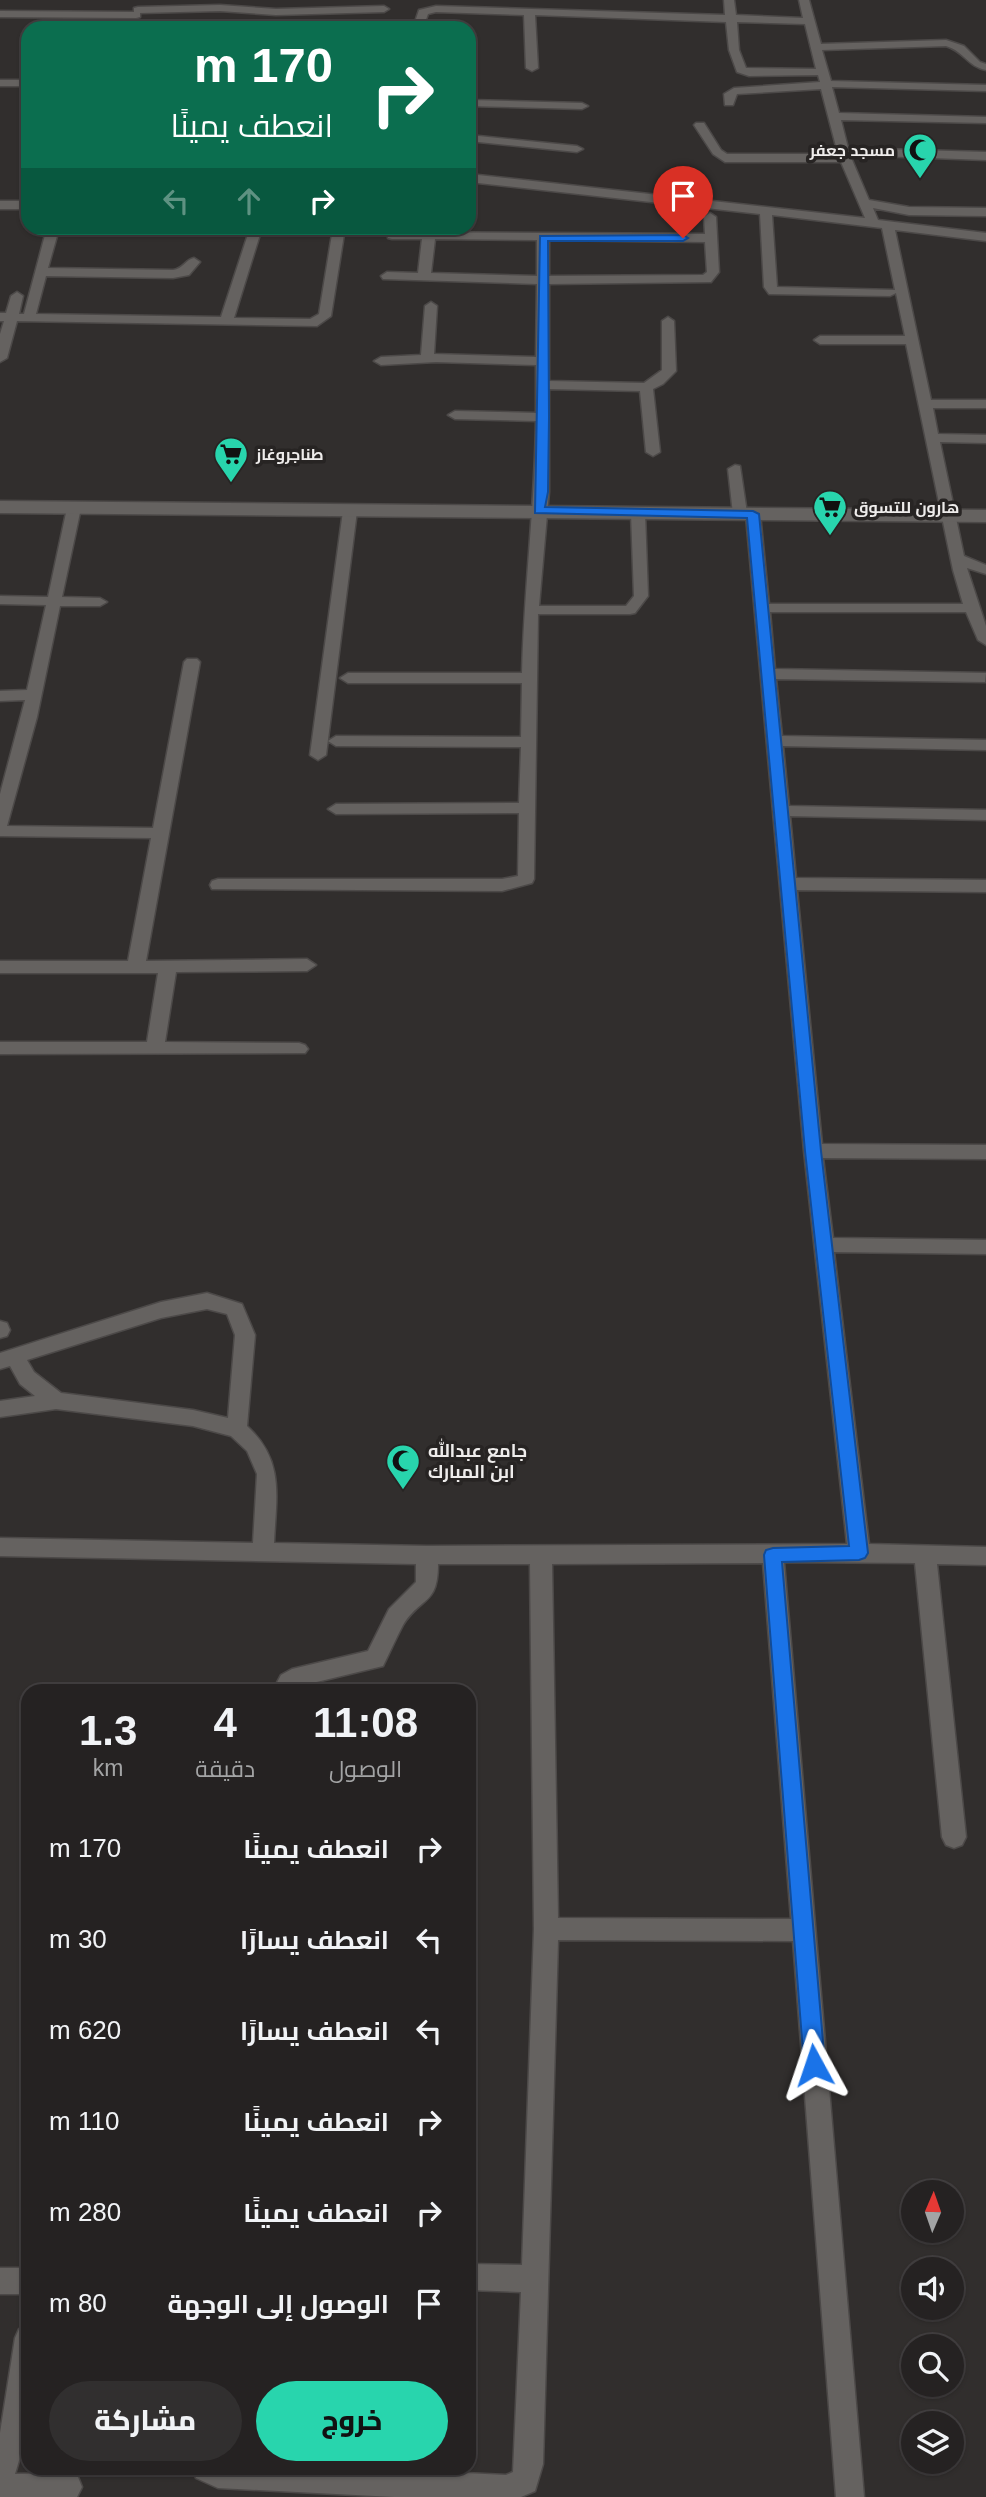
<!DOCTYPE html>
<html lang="ar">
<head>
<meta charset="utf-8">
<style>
	body { margin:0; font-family:Helvetica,Cairo,sans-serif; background:#312f2f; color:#f1f3f6; direction:rtl; height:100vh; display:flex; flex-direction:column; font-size:26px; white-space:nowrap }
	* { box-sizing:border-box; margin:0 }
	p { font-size:23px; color:#a3a4a5 }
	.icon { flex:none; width:38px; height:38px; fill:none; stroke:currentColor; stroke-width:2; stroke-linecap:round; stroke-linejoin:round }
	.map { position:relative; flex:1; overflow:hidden; direction:ltr }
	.side { position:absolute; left:21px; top:1684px; width:455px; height:791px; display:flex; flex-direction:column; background:#252222; border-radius:21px; box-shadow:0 2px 5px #0004,0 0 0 2px #423f40; direction:rtl }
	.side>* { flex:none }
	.hud { position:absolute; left:21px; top:21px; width:455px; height:214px; border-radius:21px; box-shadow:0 2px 5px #0004,0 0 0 2px #423f40; direction:rtl; background:#0b6e4f; color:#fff; overflow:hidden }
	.needle { width:46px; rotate:2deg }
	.tools { position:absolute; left:901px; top:2180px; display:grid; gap:14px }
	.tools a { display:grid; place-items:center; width:63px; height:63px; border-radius:50%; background:#252222; box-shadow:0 2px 5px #0004,0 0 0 2px #423f40; font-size:35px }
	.pin { position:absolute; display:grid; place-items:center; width:60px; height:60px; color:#fff; margin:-72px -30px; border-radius:50% 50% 50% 0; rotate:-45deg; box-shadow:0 0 7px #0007 }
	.pin .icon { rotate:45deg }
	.me { position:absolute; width:77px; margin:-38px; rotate:355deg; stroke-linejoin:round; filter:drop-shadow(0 0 5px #0008) }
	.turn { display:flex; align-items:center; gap:24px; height:147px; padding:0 28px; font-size:32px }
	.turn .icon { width:91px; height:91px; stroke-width:2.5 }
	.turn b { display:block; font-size:49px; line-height:60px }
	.lanes { display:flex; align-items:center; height:66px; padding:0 28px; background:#0003; justify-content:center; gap:35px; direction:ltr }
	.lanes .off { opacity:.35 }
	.eta { display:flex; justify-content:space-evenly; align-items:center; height:119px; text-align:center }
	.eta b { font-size:42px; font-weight:800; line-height:49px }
	.action { display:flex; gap:14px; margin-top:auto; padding:14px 28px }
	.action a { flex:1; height:80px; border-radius:42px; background:#28d5ad; color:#111; font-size:28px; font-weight:800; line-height:80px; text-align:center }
	.action a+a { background:#312f2f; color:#f1f3f6 }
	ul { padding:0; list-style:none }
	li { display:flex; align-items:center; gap:21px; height:91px; padding:0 28px }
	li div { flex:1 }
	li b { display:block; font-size:26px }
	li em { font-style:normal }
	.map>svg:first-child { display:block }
</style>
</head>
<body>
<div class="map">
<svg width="986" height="2497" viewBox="0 0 986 2497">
	<rect width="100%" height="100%" fill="#312e2d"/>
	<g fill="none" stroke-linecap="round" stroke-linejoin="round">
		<!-- street casing -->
		<g stroke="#4c4948" stroke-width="3">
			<path id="street" d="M724 0H734L736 15 803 18 799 0H809L821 44 946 40 964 46 980 62 986 64V70C967 66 965 52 946 46L822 50 831 81 986 85V91L832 87 839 113 986 117V123L841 120 848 148 986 152V160L850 155 869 200 909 207 986 208V216L909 215 873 208 878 220 986 233V241L895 230 931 400H986V408H933L938 434 986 435V443L940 442 964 556 986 565V574L967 568 986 626V645L978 640 966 612H770L775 669 986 673 985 682 776 679 782 736 986 740V750L783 746 789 806 986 810V820L790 816 796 878 986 880V892L797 890 822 1144 986 1145V1159L823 1158 833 1238 986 1240V1254L834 1252 869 1544 986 1547V1565L937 1564 966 1837 962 1845 954 1848 946 1845 942 1837 915 1563 784 1562 864 2497H836L793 1941 558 1940 543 2464 535 2491 521 2497H394L218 2488 196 2478 192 2468H360L506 2475 513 2472 521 2292 469 2290V2264L522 2265 534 1929 530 1564H438C438 1606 421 1596 403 1625 396 1638 390 1652 383 1666L304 1685 296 1690H273L281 1675 292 1669 368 1651 389 1609 416 1582V1564L0 1556V1538L253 1543 257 1474 247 1451 231 1436 193 1426 56 1409 0 1417V1401L35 1396 20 1384 10 1366 0 1369V1353L161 1302 207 1293 242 1304 255 1335 247 1426C285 1461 276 1496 274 1543L427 1546 847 1544 804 1151 746 516 740 518 733 514 728 469 735 465 740 466 747 513 753 510 760 514 769 604H963L953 570 906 344H820L814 340 820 336H905L896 293 890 296 769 294 764 287 760 214 469 182V174L865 218 841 162H725L713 154 694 125 696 123H704L721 150 727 154H838L821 89 737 94 733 105H725L724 94 734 88 820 82 818 75 749 76 737 72 729 50 726 22 535 15 538 68 532 71 526 68 524 15 436 12 428 14 423 28H413L419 10 436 6 725 15ZM737 22 805 24 816 69 746 68 739 50ZM772 215 882 228 895 290 777 287ZM207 1309 227 1314 235 1335 228 1418 193 1410 61 1393 34 1372 27 1360 161 1318ZM763 1563 791 1919 558 1918 552 1564Z
				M220 5 276 9 384 6 389 9 384 12 276 15 220 11 140 13V17L136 18 0 17V11L134 12V8L138 7Z
				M0 80H28V86H0Z
				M469 100 582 103 588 106 582 109 469 106Z
				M469 135 577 146 583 149 577 152 469 141Z
				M0 201H28V209H0Z
				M710 213 716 217 719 272 711 282 549 284V381L644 383 662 370V321L668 317 674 321 676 371 663 384 653 389 660 452 653 456 646 452 640 391 549 389V492L539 606H626L634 596 631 513 638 509 645 513 648 596 635 613 630 614H538L534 879 532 883 502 891 212 889 210 885 212 881 218 879H502L518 876 519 813 336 814 328 809 336 804 519 803 521 747 336 746 328 741 336 736 521 737 522 683H348L340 678 348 673H522C524 589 535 505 536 421L455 419 448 415 455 411 536 413V365L436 362 381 365 374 361 381 357 421 355 425 306 431 302 437 306 434 354 536 357 537 284 383 279 381 276 387 272 418 273 422 239H392L388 238V232L705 234 704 217ZM435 239 537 240V276L431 273ZM549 240 705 242 707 272 703 275 549 276Z
				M52 228H81L57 236 48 268 173 270C183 269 185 260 194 258L200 262 189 275 173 278 46 276 36 314 221 317 250 228H262L234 318 310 319 319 314 333 228H345L331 316 317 326 17 321 7 358 0 362V334L4 321H0V313H6L11 296 17 292 23 296 19 314H24L45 235Z
				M74 504 81 508 62 597 100 598 107 602 100 606H60L37 717 7 826 153 828 184 662 187 659H197L200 662 146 961 307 959 316 965 307 971 176 972 165 1042 299 1043 305 1045 308 1049 305 1053 0 1054V1042H147L158 973H0V961H128L151 838 0 836V794L25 700 0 701V691L27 690 46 605 0 604V596L48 597 67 508Z
				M350 507 357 511 326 755 318 760 310 755 343 511Z
				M0 1321 7 1323 10 1330 7 1336 0 1338Z
				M0 2268H28V2294H0Z
				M28 2325V2430L15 2474 68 2473 78 2477 82 2487 77 2497H0V2433L15 2338 19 2329Z"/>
		</g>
		<!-- secondary casing -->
		<g stroke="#4c4948" stroke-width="3">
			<path id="secondary" d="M0 501 986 510V522L0 513Z"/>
		</g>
		<!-- street -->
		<use href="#street" fill="#656260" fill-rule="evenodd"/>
		<!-- secondary -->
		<use href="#secondary" fill="#656260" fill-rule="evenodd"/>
	</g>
	<!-- route -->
	<path fill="#1a73e8" stroke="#114b97" stroke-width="2" d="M540 236 683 235 688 238 683 241H548L549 417 548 492 545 507 753 511 759 514 821 1151 868 1553 865 1558 859 1560 782 1562 825 2065 822 2072 814 2075 807 2072 804 2065 764 1555 766 1550 773 1548 849 1546 805 1151 747 518 535 513Z"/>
	<!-- icons -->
	<defs>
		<g id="mosque-pin" transform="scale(1.75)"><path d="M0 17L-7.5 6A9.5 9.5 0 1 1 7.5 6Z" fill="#28d5ad" stroke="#272423"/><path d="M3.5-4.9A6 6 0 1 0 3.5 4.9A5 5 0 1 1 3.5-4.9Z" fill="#111"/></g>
		<g id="supermarket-pin" transform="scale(1.75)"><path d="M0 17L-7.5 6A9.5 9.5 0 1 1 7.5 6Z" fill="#28d5ad" stroke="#272423"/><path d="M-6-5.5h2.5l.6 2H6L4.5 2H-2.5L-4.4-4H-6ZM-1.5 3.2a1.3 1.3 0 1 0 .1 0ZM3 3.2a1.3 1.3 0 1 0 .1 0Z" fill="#111"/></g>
	</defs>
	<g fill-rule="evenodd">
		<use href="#mosque-pin" x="920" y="150"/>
		<use href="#supermarket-pin" x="231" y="454"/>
		<use href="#supermarket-pin" x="830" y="507"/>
		<use href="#mosque-pin" x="403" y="1461"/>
	</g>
	<g text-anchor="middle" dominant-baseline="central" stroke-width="7" stroke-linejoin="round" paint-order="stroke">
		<!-- far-poi labels -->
		<g font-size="16" font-weight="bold" fill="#eeeceb" stroke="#272423" text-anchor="start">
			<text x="895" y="150" text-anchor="end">مسجد جعفر</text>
			<text x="256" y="454">طناجروغاز</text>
			<text x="854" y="507">هارون للتسوق</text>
		</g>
		<!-- poi labels -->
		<g font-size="18" font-weight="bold" fill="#eeeceb" stroke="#272423" text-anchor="start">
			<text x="428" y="1451">جامع عبدالله<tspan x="428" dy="21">ابن المبارك</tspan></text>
		</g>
	</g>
</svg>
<div class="tools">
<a><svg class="needle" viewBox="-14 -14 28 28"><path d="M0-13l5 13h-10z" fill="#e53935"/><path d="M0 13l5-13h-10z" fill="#a3a4a5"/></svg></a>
<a><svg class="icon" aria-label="sound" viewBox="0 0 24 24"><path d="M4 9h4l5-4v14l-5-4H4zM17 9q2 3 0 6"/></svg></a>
<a><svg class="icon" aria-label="search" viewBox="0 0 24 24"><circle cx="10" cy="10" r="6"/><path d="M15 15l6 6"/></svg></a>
<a><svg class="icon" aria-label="layers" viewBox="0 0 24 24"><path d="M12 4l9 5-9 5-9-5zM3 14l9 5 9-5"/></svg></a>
</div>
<div class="pin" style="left:683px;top:238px;background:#d93025"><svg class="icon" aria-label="arrive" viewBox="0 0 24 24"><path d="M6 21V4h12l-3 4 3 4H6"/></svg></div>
<svg class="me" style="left:814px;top:2065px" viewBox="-20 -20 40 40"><path d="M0-17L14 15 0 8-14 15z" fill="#1a73e8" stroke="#fff" stroke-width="4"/></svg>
<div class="hud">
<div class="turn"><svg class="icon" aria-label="right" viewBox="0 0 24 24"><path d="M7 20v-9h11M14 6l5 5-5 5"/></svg><div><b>170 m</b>انعطف يمينًا</div></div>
<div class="lanes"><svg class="icon off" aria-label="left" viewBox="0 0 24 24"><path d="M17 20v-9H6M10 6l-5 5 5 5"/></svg><svg class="icon off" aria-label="ahead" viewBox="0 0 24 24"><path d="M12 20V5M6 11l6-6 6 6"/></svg><svg class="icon" aria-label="right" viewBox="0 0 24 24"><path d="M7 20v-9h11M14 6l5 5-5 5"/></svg></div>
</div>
<section class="side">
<div class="eta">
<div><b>11:08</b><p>الوصول</p></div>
<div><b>4</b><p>دقيقة</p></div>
<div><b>1.3</b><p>km</p></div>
</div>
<ul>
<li><svg class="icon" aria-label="right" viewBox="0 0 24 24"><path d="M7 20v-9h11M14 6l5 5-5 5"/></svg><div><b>انعطف يمينًا</b></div><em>170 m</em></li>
<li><svg class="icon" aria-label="left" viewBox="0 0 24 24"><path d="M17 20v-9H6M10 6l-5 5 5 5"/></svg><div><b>انعطف يسارًا</b></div><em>30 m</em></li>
<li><svg class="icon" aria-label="left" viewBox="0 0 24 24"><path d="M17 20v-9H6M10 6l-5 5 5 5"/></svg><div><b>انعطف يسارًا</b></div><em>620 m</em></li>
<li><svg class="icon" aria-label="right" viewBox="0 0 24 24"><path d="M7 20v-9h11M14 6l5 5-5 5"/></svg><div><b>انعطف يمينًا</b></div><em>110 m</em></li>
<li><svg class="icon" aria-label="right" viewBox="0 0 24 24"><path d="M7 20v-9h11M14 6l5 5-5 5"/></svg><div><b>انعطف يمينًا</b></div><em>280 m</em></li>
<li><svg class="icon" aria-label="arrive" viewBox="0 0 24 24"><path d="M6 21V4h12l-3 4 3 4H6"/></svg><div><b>الوصول إلى الوجهة</b></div><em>80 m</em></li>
</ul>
<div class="action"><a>خروج</a><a>مشاركة</a></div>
</section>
</div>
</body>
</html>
